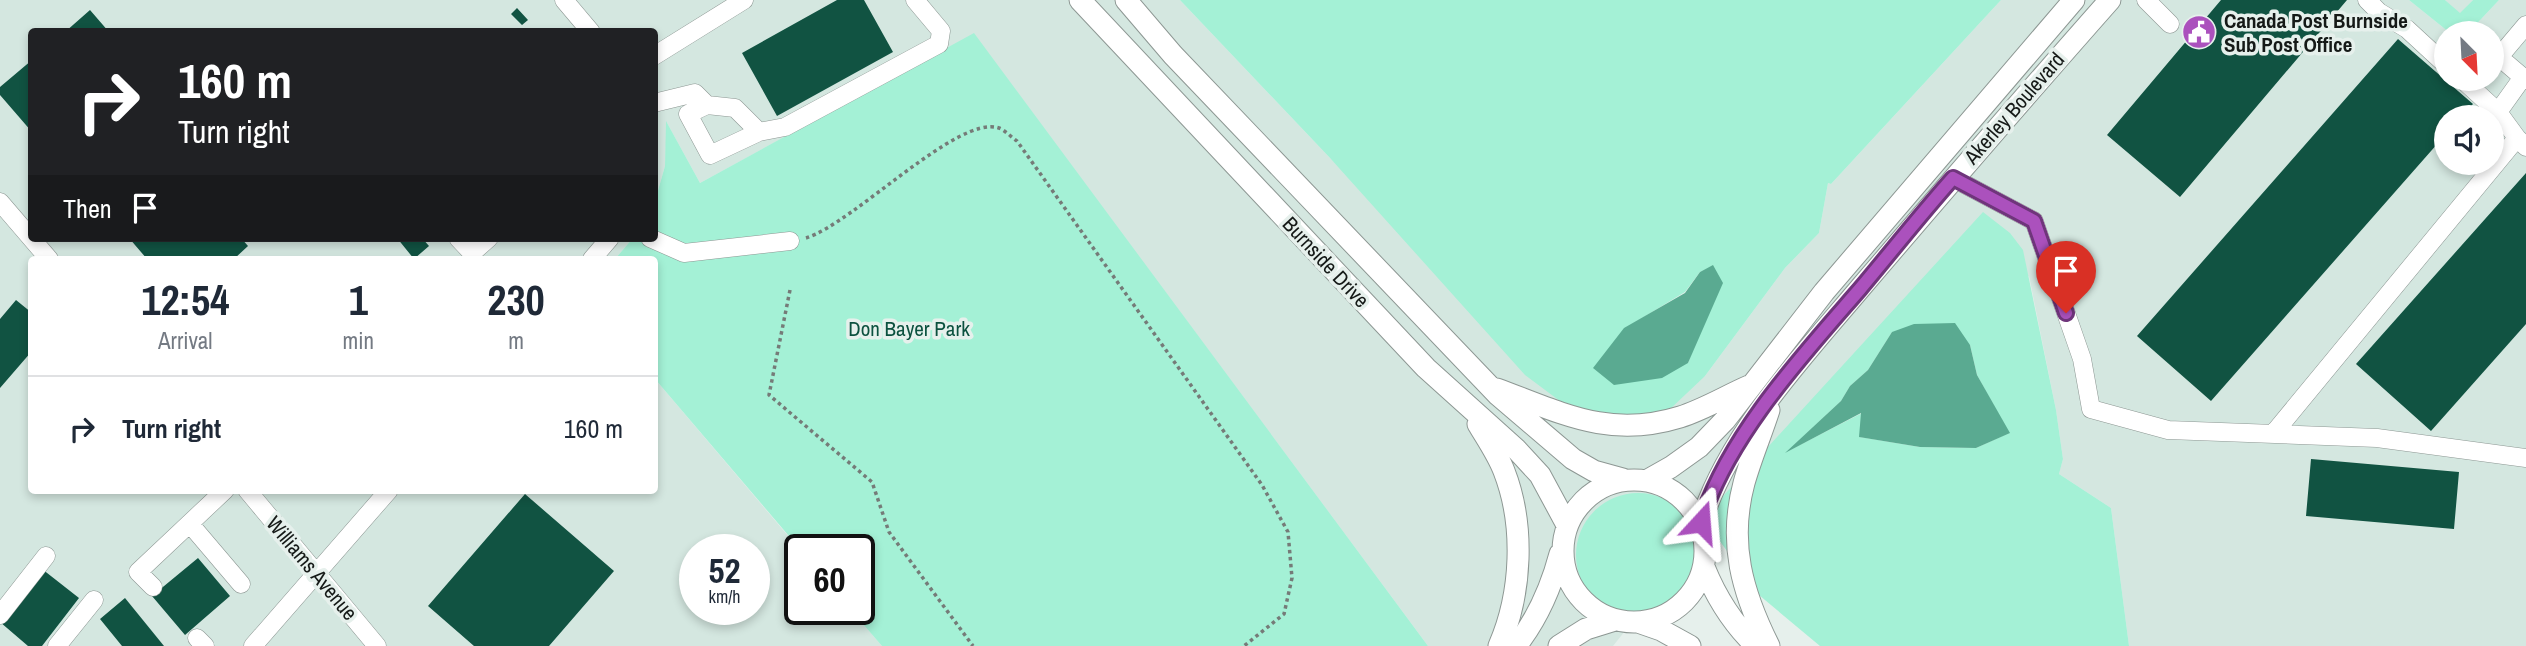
<!DOCTYPE html>
<html lang="en">
<head>
<meta charset="utf-8">
<style>
	body { margin:0; font-family:"Archivo Narrow",sans-serif; background:#f6f6f7; color:#1f2937; height:100vh; display:flex; flex-direction:column; font-size:26px; white-space:nowrap }
	* { box-sizing:border-box; margin:0 }
	p { font-size:23px; color:#747a83 }
	.icon { flex:none; width:38px; height:38px; fill:none; stroke:currentColor; stroke-width:2; stroke-linecap:round; stroke-linejoin:round }
	.map { position:relative; flex:1; overflow:hidden }
	.details { position:absolute; left:28px; top:256px; width:630px; height:238px; display:flex; flex-direction:column; background:#fff; border-radius:7px; box-shadow:0 4px 10px #0003 }
	.details>* { flex:none }
	.guide { position:absolute; left:28px; top:28px; width:630px; height:214px; border-radius:7px; box-shadow:0 4px 10px #0003; background:#202124; color:#fff; overflow:hidden }
	.needle { width:46px; rotate:156deg }
	.fabs { position:absolute; left:2434px; top:21px; display:grid; gap:14px }
	.fabs a { display:grid; place-items:center; width:70px; height:70px; border-radius:50%; background:#fff; box-shadow:0 4px 10px #0003; font-size:35px }
	.speed { position:absolute; left:679px; top:534px; display:flex; gap:14px; font-size:35px; font-weight:700; text-align:center }
	.speed>* { display:grid; place-content:center; width:91px; height:91px; border-radius:50%; background:#fff; box-shadow:0 4px 10px #0003; line-height:1 }
	.speed small { font-size:18px; font-weight:400 }
	.speed .limit { border:4px solid #111; border-radius:10px; background:#fff; color:#111 }
	.pin { position:absolute; display:grid; place-items:center; width:60px; height:60px; color:#fff; margin:-72px -30px; border-radius:50% 50% 50% 0; rotate:-45deg; box-shadow:0 0 7px #0007 }
	.pin .icon { rotate:45deg }
	.me { position:absolute; width:77px; margin:-38px; rotate:19deg; stroke-linejoin:round; filter:drop-shadow(0 0 5px #0008) }
	.turn { display:flex; align-items:center; gap:24px; height:147px; padding:0 35px; font-size:32px }
	.turn .icon { width:91px; height:91px; stroke-width:2.5 }
	.turn b { display:block; font-size:49px; line-height:60px }
	.then { display:flex; align-items:center; height:66px; padding:0 35px; background:#0003; gap:14px; font-size:26px }
	.eta { display:flex; justify-content:space-evenly; align-items:center; height:119px; text-align:center }
	.eta b { font-size:42px; font-weight:700; line-height:49px }
	ul { padding:0; list-style:none }
	li { display:flex; align-items:center; gap:21px; height:105px; padding:0 35px; border-top:2px solid #e0e1e3 }
	li div { flex:1 }
	li b { display:block; font-size:26px }
	li em { font-style:normal }
	.map>svg:first-child { display:block }
</style>
</head>
<body>
<div class="map">
<svg width="2526" height="646" viewBox="0 0 2526 646">
	<rect width="100%" height="100%" fill="#e6f0ec"/>
	<!-- built -->
	<path fill="#d4e7e0" fill-rule="evenodd" d="M0 0H1180L1330 158 1596 428 1705 376 1785 268 1819 233 1828 183 1831 184 2001 0H2409L2450 33H2446V79H2492V33H2468L2499 0H2526V646H2129L2111 508 2059 474 2063 459 2056 410 2029 276 1703 518 1661 586 1613 646H1428L974 34 700 183 667 123 665 166 655 201 654 32H32V238H633L615 259H32V490H654L655 379 800 550V609H850L882 646H0ZM2446 117H2492V163H2446ZM695 550H754V609H695Z
		M2445 0H2473L2460 14Z"/>
	<!-- green -->
	<path fill="#a4f1d6" fill-rule="evenodd" d="M1180 0H2001L1831 184 1828 183 1819 233 1785 268 1705 376 1649 429 1596 428 1525 375 1330 158ZM1713 266 1700 330 1688 363 1624 329 1685 292 1700 272Z
		M2409 0H2445L2460 13 2473 0H2499L2468 33H2450Z
		M974 33 1428 646H882L850 609H859V550L800 549 655 379 654 259H615L633 238H654L655 201 665 166 666 121 700 183Z
		M1983 212 2010 233 2023 250 2056 410 2063 459 2059 474 2111 508 2129 646H1820L1759 595 1703 518ZM1892 332 1970 345 1977 375 2009 433 1976 448 1920 447 1860 437 1862 413 1788 451 1841 401 1850 386 1868 370Z
		M1576 555a62 62 0 1 1 124 0a62 62 0 1 1-124 0Z"/>
	<!-- water -->
	<path fill="#5aaa91" d="M1713 265 1723 283 1688 363 1662 378 1614 385 1593 368 1624 328 1685 293 1700 272Z
		M1955 323 1970 345 1977 375 2010 433 1976 448 1920 447 1859 437 1861 413 1785 453 1841 401 1850 386 1868 370 1892 332 1914 324Z"/>
	<!-- building -->
	<path fill="#115342" d="M837 0H864L893 52 777 116 742 53Z
		M2221 0H2347L2180 197 2107 135Z
		M517 8 528 20 522 25 511 14Z
		M90 10 109 32H65Z
		M2398 39 2473 104 2461 117H2446V134L2211 401 2137 336Z
		M32 60V132L0 95V87Z
		M2526 173V324L2431 431 2356 364Z
		M129 238H241L248 246 234 259H147Z
		M397 238H422L429 246 414 259Z
		M16 300 32 313V351L0 388V319Z
		M2311 459 2459 472 2454 529 2306 516Z
		M525 494 614 571 549 646H474L428 606Z
		M198 558 230 596 185 635 152 596Z
		M42 569 79 598 42 646H28L0 622Z
		M125 598 164 646H122L100 619Z"/>
	<g fill="none" stroke-linecap="round" stroke-linejoin="round">
		<!-- minor casing -->
		<g stroke="#8d9793" stroke-width="19">
			<path id="minor" d="M564 0 591 32
				M2146 0 2170 24
				M2367 0 2379 12 2407 29 2446 65
				M2526 25 2499 57 2526 80
				M654 56 744 0
				M2462 79 2498 112 2517 138 2526 147
				M654 103 695 93 707 105 735 108 759 132 785 127 939 44 941 31 915 0
				M707 105 688 114 710 155 759 132
				M2498 112 2523 77
				M1953 178 2034 221 2082 359 2091 409 2168 430 2377 438 2526 458
				M0 202 49 259
				M458 238 472 253 489 238
				M650 238 684 253 790 241
				M592 259 610 238
				M2273 434 2517 138
				M247 490 377 646
				M190 524 241 584
				M153 587 138 572 225 490
				M0 615 46 556
				M197 638 205 646
				M57 646 94 600
				M253 646 389 490"/>
		</g>
		<!-- major casing -->
		<g stroke="#8d9793" stroke-width="23">
			<path id="major" d="M1080 0 1426 368 1516 449 1540 475 1567 525
				M1126 0 1173 55 1498 395 1573 459 1594 471 1623 479
				M1497 389C1562 413 1609 439 1680 417 1703 410 1726 396 1749 386
				M1769 410C1761 435 1751 458 1744 483 1728 543 1742 592 1769 646
				M1478 424C1487 439 1498 455 1504 471 1525 525 1522 593 1499 646
				M1563 551a71 71 0 1 1 142 0a71 71 0 1 1-142 0Z
				M1648 480 1671 467 1699 447 1725 420 1824 292 2074 0
				M1701 522C1729 434 1803 356 1862 286 1944 190 2026 95 2110 0
				M1704 567C1716 597 1733 624 1756 646
				M1638 622 1661 630 1690 646
				M1516 646C1538 618 1551 588 1560 554
				M1559 646 1586 629 1615 620"/>
		</g>
		<!-- path -->
		<path stroke="#757b78" stroke-width="3.5" stroke-dasharray="3.5 3.5" stroke-linecap="butt" d="M806 238C854 223 958 114 999 128 1005 130 1012 138 1017 141L1262 485 1288 532 1292 578 1284 614 1244 646
			M790 290 769 395 872 482 889 532 973 646"/>
		<!-- minor -->
		<use href="#minor" stroke="#fff" stroke-width="18"/>
		<!-- major -->
		<use href="#major" stroke="#fff" stroke-width="21"/>
	</g>
	<g fill="none" stroke-linecap="round" stroke-linejoin="round">
		<!-- route casing -->
		<g stroke="#6f357b" stroke-width="18">
			<path id="route" d="M1701 522C1727 437 1802 356 1860 289 1891 252 1921 214 1953 178L2034 221 2066 313"/>
		</g>
		<!-- route -->
		<use href="#route" stroke="#ab51bd" stroke-width="12"/>
	</g>
	<!-- icons -->
	<defs>
		<g id="civic-disc" transform="scale(1.75)"><circle r="9.5" fill="#ab51bd" stroke="#e6f0ec"/><path d="M-.6-6.5H3V-4.5H.6V-3L4-1V1h2V6H-6V1h2V-1L-.6-3ZM-1.2 2.5V6h2.4V2.5Z" fill="#fff"/></g>
	</defs>
	<g fill-rule="evenodd">
		<use href="#civic-disc" x="2199" y="32"/>
	</g>
	<g text-anchor="middle" dominant-baseline="central" stroke-width="7" stroke-linejoin="round" paint-order="stroke">
		<!-- poi labels -->
		<g font-size="21" font-weight="bold" fill="#151917" stroke="#e6f0ec" text-anchor="start">
			<text x="2224" y="20">Canada Post Burnside<tspan x="2224" dy="24">Sub Post Office</tspan></text>
		</g>
		<!-- street labels -->
		<g font-size="21" fill="#151917" stroke="#e6f0ec">
			<text transform="translate(2014 108) rotate(-49)">Akerley Boulevard</text>
			<text transform="translate(1326 262) rotate(47)">Burnside Drive</text>
			<text transform="translate(312 568) rotate(50)">Williams Avenue</text>
		</g>
		<!-- park labels -->
		<g font-size="21" fill="#0c513f" stroke="#e6f0ec">
			<text x="909" y="328">Don Bayer Park</text>
		</g>
	</g>
</svg>
<div class="fabs">
<a><svg class="needle" viewBox="-14 -14 28 28"><path d="M0-13l5 13h-10z" fill="#e53935"/><path d="M0 13l5-13h-10z" fill="#747a83"/></svg></a>
<a><svg class="icon" aria-label="sound" viewBox="0 0 24 24"><path d="M4 9h4l5-4v14l-5-4H4zM17 9q2 3 0 6"/></svg></a>
</div>
<div class="speed"><div>52<small>km/h</small></div><div class="limit">60</div></div>
<div class="pin" style="left:2066px;top:313px;background:#d93025"><svg class="icon" aria-label="arrive" viewBox="0 0 24 24"><path d="M6 21V4h12l-3 4 3 4H6"/></svg></div>
<svg class="me" style="left:1701px;top:522px" viewBox="-20 -20 40 40"><path d="M0-17L14 15 0 8-14 15z" fill="#ab51bd" stroke="#fff" stroke-width="4"/></svg>
<div class="guide">
<div class="turn"><svg class="icon" aria-label="right" viewBox="0 0 24 24"><path d="M7 20v-9h11M14 6l5 5-5 5"/></svg><div><b>160 m</b>Turn right</div></div>
<div class="then">Then<svg class="icon" aria-label="arrive" viewBox="0 0 24 24"><path d="M6 21V4h12l-3 4 3 4H6"/></svg></div>
</div>
<section class="details">
<div class="eta">
<div><b>12:54</b><p>Arrival</p></div>
<div><b>1</b><p>min</p></div>
<div><b>230</b><p>m</p></div>
</div>
<ul>
<li><svg class="icon" aria-label="right" viewBox="0 0 24 24"><path d="M7 20v-9h11M14 6l5 5-5 5"/></svg><div><b>Turn right</b></div><em>160 m</em></li>
</ul>
</section>
</div>
</body>
</html>
